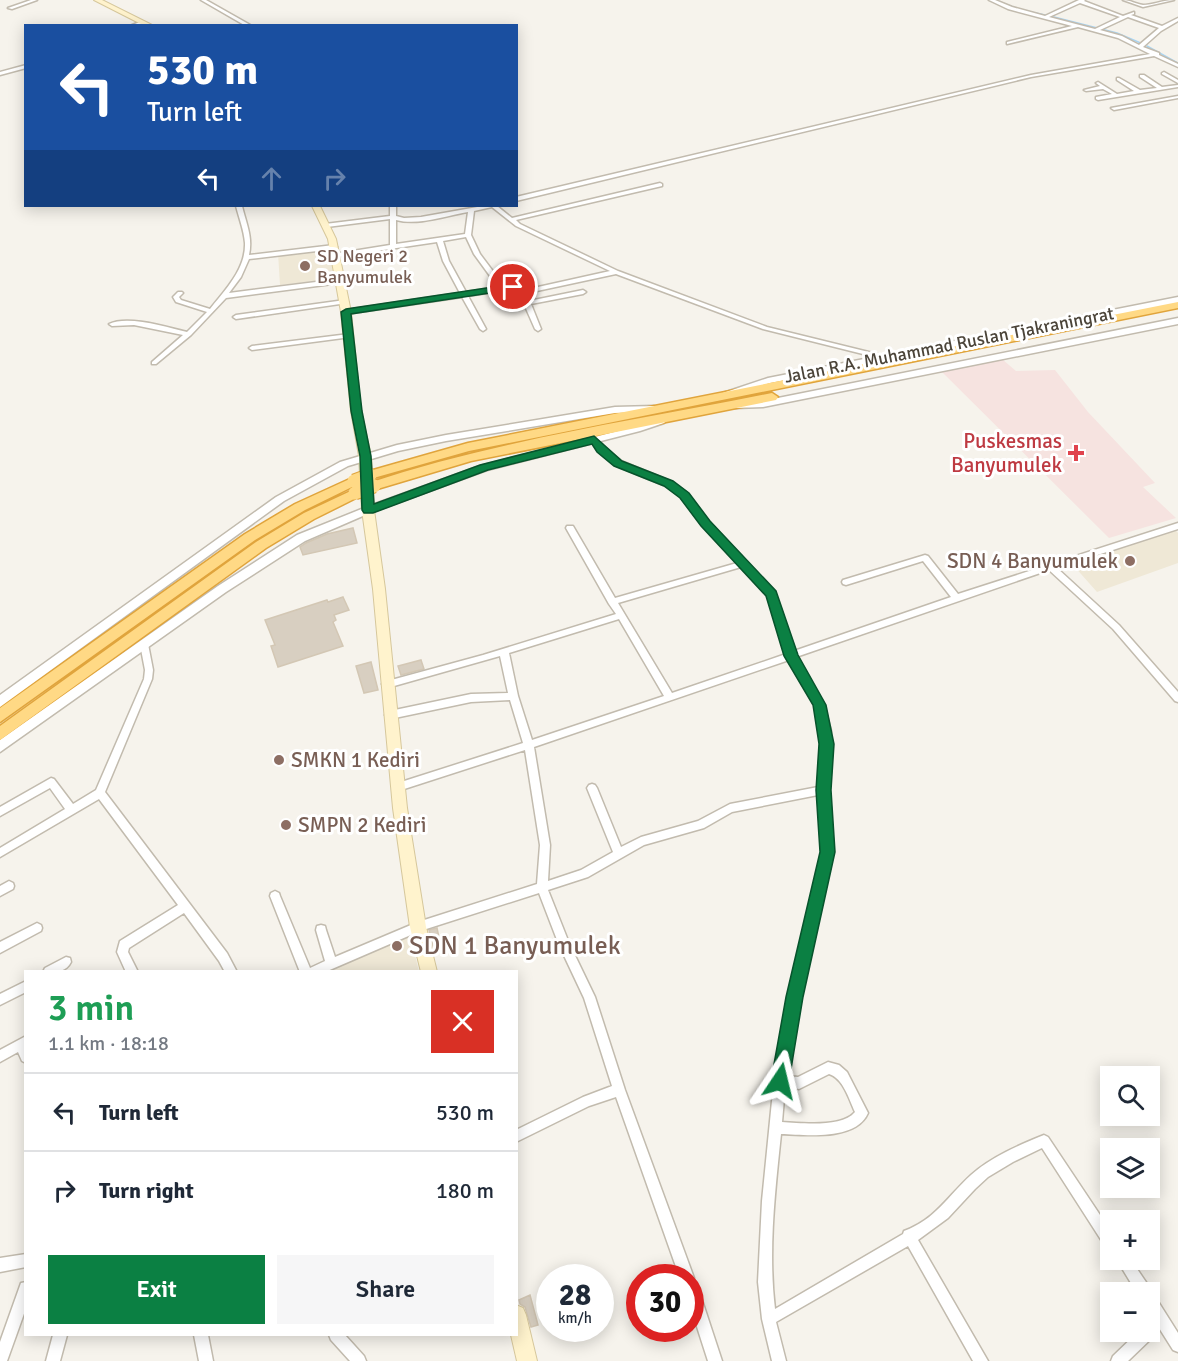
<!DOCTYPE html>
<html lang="en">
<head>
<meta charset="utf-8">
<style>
	body { margin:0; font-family:Signika,sans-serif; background:#f6f6f7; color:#1f2937; height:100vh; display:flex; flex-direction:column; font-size:22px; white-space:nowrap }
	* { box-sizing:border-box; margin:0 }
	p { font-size:20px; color:#747a83 }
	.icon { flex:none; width:33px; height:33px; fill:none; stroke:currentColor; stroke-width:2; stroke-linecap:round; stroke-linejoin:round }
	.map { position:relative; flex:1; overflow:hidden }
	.panel { position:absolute; left:24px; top:970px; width:494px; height:366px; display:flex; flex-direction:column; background:#fff; border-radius:0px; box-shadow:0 3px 15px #0003 }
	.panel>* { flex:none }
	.top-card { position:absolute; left:24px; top:24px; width:494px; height:183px; border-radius:0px; box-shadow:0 3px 15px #0003; background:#1a4fa0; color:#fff; overflow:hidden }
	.fabs { position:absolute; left:1100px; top:1066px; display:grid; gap:12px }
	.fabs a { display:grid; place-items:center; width:60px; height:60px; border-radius:0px; background:#fff; box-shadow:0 3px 15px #0003; font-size:30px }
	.speed { position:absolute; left:536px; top:1264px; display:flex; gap:12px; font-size:30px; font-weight:700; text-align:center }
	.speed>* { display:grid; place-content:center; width:78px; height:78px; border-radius:50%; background:#fff; box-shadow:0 3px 15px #0003; line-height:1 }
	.speed small { font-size:15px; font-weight:400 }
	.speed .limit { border:9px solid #d22; background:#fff; color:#111 }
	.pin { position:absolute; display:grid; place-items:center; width:51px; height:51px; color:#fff; margin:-26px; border:3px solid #fff; border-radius:50%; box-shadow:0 2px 6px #0007 }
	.me { position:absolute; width:66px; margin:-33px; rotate:10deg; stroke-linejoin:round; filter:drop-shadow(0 0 4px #0008) }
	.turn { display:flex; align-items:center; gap:21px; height:126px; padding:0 24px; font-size:27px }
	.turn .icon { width:78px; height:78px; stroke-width:2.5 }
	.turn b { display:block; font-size:42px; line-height:51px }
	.lanes { display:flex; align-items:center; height:57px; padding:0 24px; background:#0003; justify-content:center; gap:30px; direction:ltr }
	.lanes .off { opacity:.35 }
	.round { display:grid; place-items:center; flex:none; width:63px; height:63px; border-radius:0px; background:#f6f6f7 }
	.overview { display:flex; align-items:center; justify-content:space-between; height:102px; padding:0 24px }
	h1 { font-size:36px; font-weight:600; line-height:45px; color:#1e9e55 }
	.button { display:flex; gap:12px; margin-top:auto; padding:12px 24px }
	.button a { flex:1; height:69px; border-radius:0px; background:#0b8043; color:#fff; font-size:24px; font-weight:600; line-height:69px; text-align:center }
	.button a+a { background:#f6f6f7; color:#1f2937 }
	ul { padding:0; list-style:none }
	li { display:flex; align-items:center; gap:18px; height:78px; padding:0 24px; border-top:2px solid #e0e1e3 }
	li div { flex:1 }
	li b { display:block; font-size:22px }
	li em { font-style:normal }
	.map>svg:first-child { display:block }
</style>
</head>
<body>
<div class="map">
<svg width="1178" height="1361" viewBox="0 0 1178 1361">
	<rect width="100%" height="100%" fill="#f6f3ec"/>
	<!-- education -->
	<path fill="#efe8d6" d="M329 247 334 279 280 285 278 253Z
		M1174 528 1178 533V563L1097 592 1073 565 1082 563 1080 560Z
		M410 933 419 972H321Z"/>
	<!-- medical -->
	<path fill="#f6e3e0" d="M1002 359 1016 371 1055 370 1088 412 1155 483 1143 487 1176 518 1109 538 941 371Z"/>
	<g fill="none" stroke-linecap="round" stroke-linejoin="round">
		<!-- stream -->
		<path stroke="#a9d4f2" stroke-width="1.5" d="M995 0 1021 10 1045 15
			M1054 17 1117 33 1143 44
			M1147 46 1178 63"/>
	</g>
	<!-- building -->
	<path fill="#d8cfc1" stroke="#d3c7b4" stroke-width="1.5" d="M353 528 357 543 303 555 300 547 306 543 327 534Z
		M343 597 349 610 334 615 336 620 333 622 343 646 278 667 271 646 275 645 265 620 327 600 328 602Z
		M421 660 424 669 401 675 398 666Z
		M371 662 378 690 364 693 356 666Z
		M437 928 442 952 435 954 429 930Z
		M530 1295 538 1325 531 1327 525 1307 520 1304 519 1300Z"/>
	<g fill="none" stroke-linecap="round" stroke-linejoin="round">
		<!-- minor casing -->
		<g stroke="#c2bbae" stroke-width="3">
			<path id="minor" d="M31 0H37L12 9 8 8Z
				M201 0H206L252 26H246Z
				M989 0H995L1012 7 1045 16 1079 0H1085L1084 1 1123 16 1134 12V14L1131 15 1162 26 1178 18V21L1161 31 1143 47 1159 53V55L1178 64V67L1154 56 1031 77 516 201V197L1031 75 1150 54 1118 38 1078 27 1007 44V42L1072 26 1008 9ZM1080 3 1120 17 1095 29 1049 17ZM1128 17 1159 28 1139 45 1122 36 1100 30Z
				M1123 0C1130 0 1136 4 1143 5 1152 5 1164 0 1174 0L1143 7Z
				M142 21 144 23 137 26H130Z
				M26 65V68L0 75V72Z
				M1164 72 1178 80V83L1162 74V73Z
				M1140 75H1144L1162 87 1178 85V87L1098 100 1096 99V97L1112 94 1103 89 1086 91 1084 90 1100 86 1096 83 1098 82 1117 94 1134 91 1117 80V78H1119L1140 90 1157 88 1140 77Z
				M1178 96V98L1114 110 1111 108Z
				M660 183 662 184V186L516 220 520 224 618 271 767 327 885 356V358L883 359 763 329 616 274 523 294 529 301 583 290 586 292 583 294 531 304 541 329 538 331 535 329 524 304 511 289 468 296 486 329 483 331 480 329 462 297 346 314 343 312 346 310 460 293 443 261 437 242 336 257 333 255 334 254 390 245V219L327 227 325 226V224L390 216V206H396V216L404 218 421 217 483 206H497L512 218ZM492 207 516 226 610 271 520 291 515 286H504L480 254 471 235 474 211ZM468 212 465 234 396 244V220C418 226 445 216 468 212ZM466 237 474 254 498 287 466 292 449 261 443 241Z
				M236 206H242C246 223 253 237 249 255L334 245 337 247 334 249 249 259 241 277 229 293 340 279 343 281 340 283 226 298 191 335 156 364H152V362L183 335 134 325 112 326 109 324C128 315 166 327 187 332L207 312 176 302 173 297 178 292H182L183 293 179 297 181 300 210 309C225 290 246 269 245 243 244 230 239 218 236 206Z
				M345 300 348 302 347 303 236 319 233 317 236 315Z
				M349 334 351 335V337L252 350 249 348 252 346Z
				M591 438H597L604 447 621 461 672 482 687 493 708 521 774 592 794 651 951 597 923 561 846 585 843 584 842 582 843 580 925 555 928 556 958 594 1178 523V529L1057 568 1119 625 1178 692V702L1175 701 1113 629 1049 570 796 657 824 705 831 731 828 790 832 852 801 997 787 1076 798 1077 828 1062 839 1065 847 1072 868 1113C856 1141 806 1135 781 1134 775 1192 768 1251 775 1309L903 1234 904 1231C936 1219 947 1197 971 1175 991 1157 1019 1145 1044 1135L1048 1137 1110 1230V1247L1105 1246 1042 1148 1013 1162 988 1177 975 1189 948 1218 918 1240 988 1361H973L908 1246 776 1322 786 1361H772L762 1319 758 1282 762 1201 774 1081 789 997 822 852 818 795 732 812 704 828 644 845 588 877 548 890 569 943 595 997 625 1090 694 1278 693 1280 697 1285 722 1361H708L690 1305V1278H680L616 1097 589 1106 516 1142V1130L583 1097 612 1086 584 998 559 945 539 893 420 931 325 972H300L270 896 271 893 275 891 279 893 280 896 310 968 325 961 316 930 317 926 321 925 325 926 326 930 335 957 418 922 537 884 540 845 525 750 398 791 395 790 393 787 395 784 398 783 523 743 510 700 471 702 390 719 387 718 385 715 387 712 390 711 471 694 508 693 500 656 387 688 384 686 382 684 384 682 483 655 616 614 609 604 566 528 567 526H573L615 598 737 563 702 525 681 497 666 486 615 465 598 451 590 440ZM741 567 767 595 786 654 672 693 618 603ZM619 619 664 696 532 740 518 696 509 653ZM789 660 815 705 821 731 818 787 730 804 698 821 641 837 621 847 597 788 595 785 592 784 589 785 587 788 613 852 581 870 548 881 550 845 534 747ZM829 1074C843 1078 849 1099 855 1112 842 1128 801 1123 782 1122L785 1087 799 1089Z
				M144 641 148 644 153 670 152 679 105 792 227 953 237 972H225L219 961 184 913 129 948 128 952 138 972H126L117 952 120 941 178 905 99 799 0 857V848L65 809 50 788 0 816V807L51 778 54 779 73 804 96 790 144 679 145 670 140 644Z
				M9 881 13 883 14 886 13 889 0 896V886Z
				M37 923 41 925 42 928 41 931 0 953V942Z
				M66 957 70 958 71 962C66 973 54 972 43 972L45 968Z
				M26 981V992L0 1005V994Z
				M26 1036V1063L22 1061 18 1052 0 1062V1050Z
				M26 1254V1267L0 1272V1258Z
				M1117 1260H1131L1150 1288 1151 1294 1154 1295 1178 1333V1352L1173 1350 1149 1312V1293H1137Z
				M26 1282V1308L7 1361H0V1342L21 1283Z
				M1149 1326 1153 1327 1155 1332 1153 1337 1128 1361H1111L1113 1356 1138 1332H1149Z
				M53 1335H67L60 1361H46Z
				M194 1335H208L213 1361H199Z
				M329 1335H345L364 1356 366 1361H350L331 1340Z"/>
		</g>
		<!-- tertiary casing -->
		<g stroke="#c2bbae" stroke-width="3">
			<path id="tertiary" d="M1178 297V303L770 383 722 398 717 395 768 378Z
				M1178 318V324L763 407 735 408 730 405 735 402 763 401Z
				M654 406 659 409 657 411 615 413 446 441 398 451 348 466 284 501 0 707V695L276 497 340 462 397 445 446 435 615 407Z
				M661 418 666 421 664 423 640 431 487 470 372 512 305 541 226 592 0 752V740L218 586 297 535 364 508 480 466 634 427Z"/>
		</g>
		<!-- secondary casing -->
		<g stroke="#d6c79b" stroke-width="2">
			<path id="secondary" d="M94 0H102L154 26H145Z
				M312 206H320L336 239 351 312 361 411 371 456 374 510 385 589 407 808 426 927 437 972H421L410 927 393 808 373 589 362 510 359 456 351 411 341 312 328 239Z
				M516 1305 523 1308 526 1315 537 1361H517L511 1335H516Z"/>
		</g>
		<!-- trunk casing -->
		<g stroke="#e0a43c" stroke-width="3">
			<path id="trunk" d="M1178 302V308L469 451 370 479 364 475 366 472 468 443Z
				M772 393 778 397 776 400 471 461 374 490 368 486 369 483C497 440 639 420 772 393Z
				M354 477 360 481 358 484 305 510 255 540 0 722V708L245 534 295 504Z
				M355 489 361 493 360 496 314 519 266 548 0 740V726L256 542 304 513Z"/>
		</g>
		<!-- minor -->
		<use href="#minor" fill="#fff" fill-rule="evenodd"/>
		<!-- tertiary -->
		<use href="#tertiary" fill="#fff" fill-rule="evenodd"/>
		<!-- secondary -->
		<use href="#secondary" fill="#fff3cd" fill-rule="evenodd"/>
		<!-- trunk -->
		<use href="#trunk" fill="#ffd985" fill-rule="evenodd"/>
		<!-- trunk-bridge casing -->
		<g stroke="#e0a43c" stroke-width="15" stroke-linecap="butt">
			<path id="trunk-bridge" d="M354 481 370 475
				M355 493 374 486"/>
		</g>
		<!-- trunk-bridge -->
		<use href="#trunk-bridge" stroke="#ffd985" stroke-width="13"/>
	</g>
	<!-- route -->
	<path fill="#0b8043" stroke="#07532c" stroke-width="1.5" d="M513 284 518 287 516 289 351 314 362 411 371 456 374 504 480 465 594 436 622 461 673 481 689 493 710 521 776 591 798 655 826 705 834 744 831 790 835 852 803 997 789 1081 786 1088 780 1090 774 1088 771 1081 786 997 820 852 816 790 819 744 813 705 784 656 766 596 701 526 680 498 664 486 614 466 597 452 592 444 488 470 373 513H364L362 510 360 456 351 411 341 312 346 309Z"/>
	<!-- markers -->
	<g fill="#8d6e63" stroke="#fff" stroke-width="2">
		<circle cx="305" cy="266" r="6"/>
		<circle cx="1130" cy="561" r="6"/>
		<circle cx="279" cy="760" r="6"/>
		<circle cx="286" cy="825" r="6"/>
		<circle cx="397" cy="946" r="6"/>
	</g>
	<path fill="#e0444e" stroke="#fff" stroke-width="2" d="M1073 444h6v6h6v6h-6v6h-6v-6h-6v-6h6z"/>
	<g text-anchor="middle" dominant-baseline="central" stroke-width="6" stroke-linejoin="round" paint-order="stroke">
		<!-- far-education labels -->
		<g font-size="18" fill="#785e54" stroke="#fff" text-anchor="start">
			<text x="317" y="256">SD Negeri 2<tspan x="317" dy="21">Banyumulek</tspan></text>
		</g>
		<!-- far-street labels -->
		<g font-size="18" fill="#4b4439" stroke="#fff">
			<text transform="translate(949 345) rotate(-11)">Jalan R.A. Muhammad Ruslan Tjakraningrat</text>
		</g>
		<!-- health labels -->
		<g font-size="21" fill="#be3a42" stroke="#fff" text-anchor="end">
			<text x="1062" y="441">Puskesmas<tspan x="1062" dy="24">Banyumulek</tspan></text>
		</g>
		<!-- education labels -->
		<g font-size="21" fill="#785e54" stroke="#fff" text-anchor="start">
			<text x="1118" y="561" text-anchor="end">SDN 4 Banyumulek</text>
			<text x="291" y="760">SMKN 1 Kediri</text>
			<text x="298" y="825">SMPN 2 Kediri</text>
		</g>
		<!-- near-education labels -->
		<g font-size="26" fill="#785e54" stroke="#fff" text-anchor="start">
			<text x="409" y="946">SDN 1 Banyumulek</text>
		</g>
	</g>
</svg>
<div class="fabs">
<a><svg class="icon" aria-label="search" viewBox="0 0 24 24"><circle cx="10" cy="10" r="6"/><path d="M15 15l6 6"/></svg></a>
<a><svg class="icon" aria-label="layers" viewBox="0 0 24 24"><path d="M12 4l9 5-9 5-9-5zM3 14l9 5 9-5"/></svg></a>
<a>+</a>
<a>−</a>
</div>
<div class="speed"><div>28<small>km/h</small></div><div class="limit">30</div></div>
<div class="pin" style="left:513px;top:287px;background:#d93025"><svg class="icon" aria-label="arrive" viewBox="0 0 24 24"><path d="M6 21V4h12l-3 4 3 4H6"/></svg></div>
<svg class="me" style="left:780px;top:1081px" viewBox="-20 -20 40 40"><path d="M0-17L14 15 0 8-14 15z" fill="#0b8043" stroke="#fff" stroke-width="4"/></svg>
<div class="top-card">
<div class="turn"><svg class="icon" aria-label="left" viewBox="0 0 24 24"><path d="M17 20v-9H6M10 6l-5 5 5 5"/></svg><div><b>530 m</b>Turn left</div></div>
<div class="lanes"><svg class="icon" aria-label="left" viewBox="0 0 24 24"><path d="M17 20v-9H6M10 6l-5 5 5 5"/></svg><svg class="icon off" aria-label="ahead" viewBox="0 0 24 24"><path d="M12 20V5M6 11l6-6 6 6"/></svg><svg class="icon off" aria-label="right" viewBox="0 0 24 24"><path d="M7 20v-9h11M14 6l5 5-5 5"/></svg></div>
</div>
<section class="panel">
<div class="overview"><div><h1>3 min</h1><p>1.1 km · 18:18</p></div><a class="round" style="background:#d93025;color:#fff"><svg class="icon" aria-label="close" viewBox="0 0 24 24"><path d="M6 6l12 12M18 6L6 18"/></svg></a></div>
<ul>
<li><svg class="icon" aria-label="left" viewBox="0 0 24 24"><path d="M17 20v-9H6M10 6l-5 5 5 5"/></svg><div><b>Turn left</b></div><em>530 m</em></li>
<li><svg class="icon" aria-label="right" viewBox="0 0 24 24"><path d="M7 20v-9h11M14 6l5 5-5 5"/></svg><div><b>Turn right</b></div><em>180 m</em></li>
</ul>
<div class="button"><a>Exit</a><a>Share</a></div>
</section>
</div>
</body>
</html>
